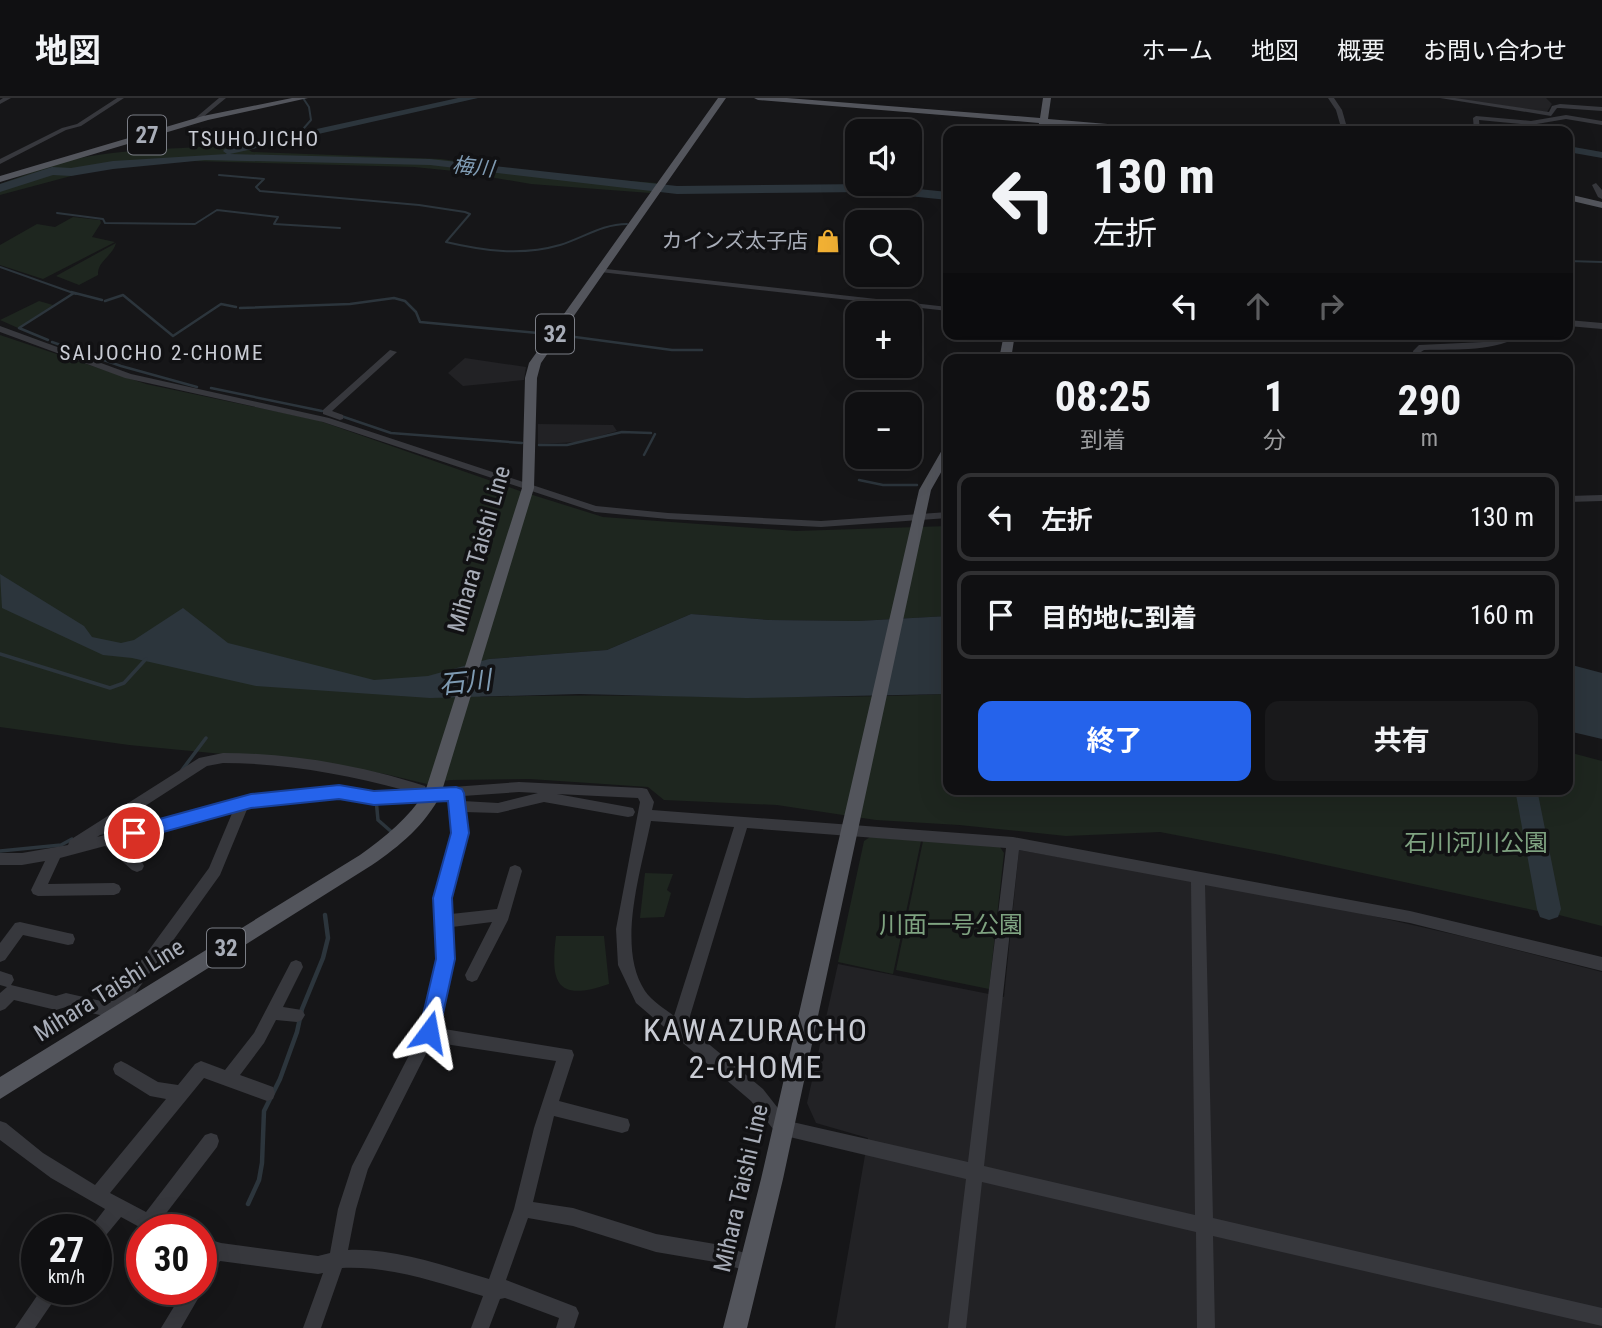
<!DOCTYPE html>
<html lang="ja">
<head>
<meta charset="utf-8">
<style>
	body { margin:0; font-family:"Roboto Condensed","Noto Sans JP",sans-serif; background:#19191b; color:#f1f3f6; height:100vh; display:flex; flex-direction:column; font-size:26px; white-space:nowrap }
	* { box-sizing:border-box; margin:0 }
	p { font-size:23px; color:#9c9d9f }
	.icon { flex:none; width:38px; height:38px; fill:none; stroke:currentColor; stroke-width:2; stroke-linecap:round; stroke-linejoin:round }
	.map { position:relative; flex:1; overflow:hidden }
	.sheet { position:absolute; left:943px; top:256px; width:630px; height:441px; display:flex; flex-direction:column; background:#101012; border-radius:14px; box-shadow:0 7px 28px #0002,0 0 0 2px #303032 }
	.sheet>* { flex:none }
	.top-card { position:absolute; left:943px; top:28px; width:630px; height:214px; border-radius:14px; box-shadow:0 7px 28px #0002,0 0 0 2px #303032; background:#101012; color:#f1f3f6; overflow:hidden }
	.tools { position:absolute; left:845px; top:21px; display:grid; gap:14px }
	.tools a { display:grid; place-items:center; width:77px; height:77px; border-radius:14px; background:#101012; box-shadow:0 7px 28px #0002,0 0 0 2px #303032; font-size:35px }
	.speed { position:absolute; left:21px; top:1116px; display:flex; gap:14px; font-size:35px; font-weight:700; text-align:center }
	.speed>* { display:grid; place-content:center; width:91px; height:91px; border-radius:50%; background:#101012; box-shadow:0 7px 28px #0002,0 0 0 2px #303032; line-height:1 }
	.speed small { font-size:18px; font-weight:400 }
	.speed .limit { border:10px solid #d22; background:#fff; color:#111 }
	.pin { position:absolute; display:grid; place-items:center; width:60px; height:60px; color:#fff; margin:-30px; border:4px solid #fff; border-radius:50%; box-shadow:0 2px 7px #0007 }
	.me { position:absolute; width:77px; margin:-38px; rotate:13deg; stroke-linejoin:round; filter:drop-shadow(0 0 5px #0008) }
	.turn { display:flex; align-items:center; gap:24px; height:147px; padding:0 35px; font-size:32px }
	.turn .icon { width:91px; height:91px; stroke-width:2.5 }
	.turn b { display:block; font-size:49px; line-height:60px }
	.lanes { display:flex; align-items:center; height:66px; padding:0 35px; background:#0003; justify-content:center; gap:35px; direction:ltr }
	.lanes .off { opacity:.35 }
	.eta { display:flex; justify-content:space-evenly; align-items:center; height:119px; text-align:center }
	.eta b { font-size:42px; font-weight:700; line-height:49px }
	.cta { display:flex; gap:14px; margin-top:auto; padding:14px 35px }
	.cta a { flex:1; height:80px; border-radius:14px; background:#2563eb; color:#fff; font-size:28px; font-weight:700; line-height:80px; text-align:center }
	.cta a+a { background:#19191b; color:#f1f3f6 }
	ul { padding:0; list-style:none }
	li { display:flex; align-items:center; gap:21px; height:88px; margin:0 14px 10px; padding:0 21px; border:4px solid #303032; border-radius:14px }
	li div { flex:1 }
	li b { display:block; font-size:26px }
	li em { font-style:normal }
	header { display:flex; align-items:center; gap:42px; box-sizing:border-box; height:98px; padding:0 35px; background:#101012; border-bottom:2px solid #303032 }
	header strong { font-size:33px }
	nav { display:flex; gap:38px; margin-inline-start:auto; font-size:24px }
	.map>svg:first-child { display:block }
</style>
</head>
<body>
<header>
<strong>地図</strong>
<nav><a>ホーム</a><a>地図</a><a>概要</a><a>お問い合わせ</a></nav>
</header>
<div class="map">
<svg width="1602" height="1230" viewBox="0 0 1602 1230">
	<rect width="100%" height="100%" fill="#161618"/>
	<!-- built -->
	<path fill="#222225" d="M1450 0H1546L1552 6 1547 14Z
		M465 260 526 269 524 282 463 288 448 275Z
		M538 326 613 327 617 333 579 344 538 346Z
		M1019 752 1312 804 1465 839 1602 874V1230H835L868 1040 816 1025 807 1005 838 866 1004 899Z"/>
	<!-- green -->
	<path fill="#1e261f" d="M252 44 259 46 249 52 252 54 441 61 564 78 657 85 650 95 531 86 454 73 414 69 190 63 101 70 0 97V86C22 78 45 69 67 63 127 48 191 53 252 44Z
		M73 119 100 122 101 125 92 139 115 144 43 181 0 167V147L37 126 55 129Z
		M116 145C113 158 97 163 98 177L79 187 56 178Z
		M39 203 53 207 18 230 0 222Z
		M0 237 146 286 317 322 520 393 603 419 796 433 948 428V518L858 523 769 522 691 516 607 552 489 561 480 599C636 594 792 603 948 596V691H1521L1542 814 1275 756 1160 734 1066 738 959 727 876 722 777 707 664 702 648 689 530 681 450 682 427 686 385 676 307 664 129 647 0 629Z
		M1568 654 1602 663V828L1559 817 1534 691H1568Z
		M870 739 921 743 893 876 838 864 864 743Z
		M923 743 1000 749 1004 755 989 891 896 872Z
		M645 775 673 776 667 792 671 795 664 819 640 820Z
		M556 838H604L609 886C557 904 550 886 556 838Z"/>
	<!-- water -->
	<path fill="#2c353c" d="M0 476 84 528 92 539 121 545 134 542 183 510 228 545 374 582 428 578 489 561 607 552 691 516 769 522 858 523 948 518V596L746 600 579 596 430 600 256 588 132 560 103 557 2 510Z
		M1568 566 1602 575V641L1568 633Z"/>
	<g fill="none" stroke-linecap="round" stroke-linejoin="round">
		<!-- stream-far3 -->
		<path stroke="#2c353c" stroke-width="2" d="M303 0 309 9 311 22 304 30
			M219 77 264 81 256 89 260 93 419 107 465 114 470 116 446 144C484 153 522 158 560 147 583 140 602 126 627 126
			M57 115 103 121 105 125 195 126 217 112 278 119 274 126 340 130
			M1568 163 1602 164
			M0 169 76 196"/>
		<!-- stream-far2 -->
		<path stroke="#2c353c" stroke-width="2.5" d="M71 194 102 202
			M105 203 123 197 173 238 221 206 236 209
			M240 210 350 206 394 200 405 203 416 214 420 224 549 236
			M560 237 672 252H702
			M48 242 19 230 74 195
			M52 244 121 268 197 289
			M211 290 322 313
			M341 318 391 335 522 345
			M539 347H567L622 334 651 335
			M644 357 655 336
			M859 382 883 387H917"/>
		<!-- stream-far1 -->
		<path stroke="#2c353c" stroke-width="3.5" d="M0 556 110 590 124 585 146 561
			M182 672 206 640
			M376 701 378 722 394 736
			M101 735 152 725
			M0 753 61 747 72 741"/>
		<!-- stream -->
		<path stroke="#2c353c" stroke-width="4.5" d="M248 1106 259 1082 262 1065 264 1013 280 981 297 934 302 911 323 860 328 840 325 817"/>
		<!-- river -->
		<path fill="#2c353c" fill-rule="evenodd" d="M458 0H478L230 56 430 61 677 88 869 86 948 94V102L869 94 677 96 430 67 205 62 113 71 71 78 53 77 0 94V86L52 69 71 70 113 63 227 56 223 53 225 51Z
			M1568 48 1602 54V60L1568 54Z
			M1515 691H1537L1561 811 1558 819 1549 822 1540 819 1537 811Z"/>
		<!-- minor -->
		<path fill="#37383d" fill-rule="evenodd" d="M3 0H11L0 6V2Z
			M117 0H124L81 28 66 32 0 66V61L62 30 77 26Z
			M219 0H226L197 24H193V22Z
			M1328 0H1334L1342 12 1348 33H1342L1336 12Z
			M1440 0H1455L1549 14 1552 8 1560 6 1602 9V13L1560 10H1557L1551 18Z
			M1566 17 1602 23V27L1566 21 1531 27 1479 22 1480 33H1474L1473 20 1476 18 1531 23Z
			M1596 85 1602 92V101L1598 99 1592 87Z
			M597 170 948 209V213L600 174 596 172Z
			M1568 222 1602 225V231L1568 228Z
			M0 228 131 276 329 320 596 408 668 415 821 423 948 414V420L821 429 668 421 595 414 323 324 125 280 0 234Z
			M1511 236H1524C1496 254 1456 251 1424 252L1421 254 1422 261H1414L1413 253 1419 247 1483 244Z
			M390 252 397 254 332 313 343 317V321L340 322 323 316V312Z
			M1602 397V403L1568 404V398Z
			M223 655C290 655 360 667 425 688L426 691 519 684 642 690 647 691 654 704 652 712 1013 739 1410 813 1602 859V873L1410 825 1205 787 1213 1120 1602 1210V1228L1213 1138 1215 1230H1197L1196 1134 982 1084 966 1230H948L966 1081 777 1036 751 1003 636 905 618 867 616 831 640 704 638 700 557 696 628 709 633 710 635 714 633 718 628 719 544 704 498 715 464 714 467 735 450 800 451 816 497 811 510 769 515 767 520 769 522 773 508 822 477 882 472 884 467 882 465 877 492 824 452 829 453 861 438 930 572 952 574 957 559 1003 628 1021 630 1027 628 1033 622 1035 554 1018 533 1104 573 1110 656 1136 715 1146 758 1159 761 1165 758 1171 752 1174 715 1164 656 1154 573 1128 528 1120 506 1182 576 1209 579 1215 574 1230H556L559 1220 505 1200 500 1201 489 1230H471L483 1198C436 1184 391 1168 342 1170L321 1230H303L323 1175 318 1176 220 1163 207 1185 201 1188 203 1192 181 1230H161L184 1192H201V1161L203 1157H201V1139L221 1145 318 1158 330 1155 338 1111 352 1068 422 932 439 861 436 800 453 735 450 699 374 705 339 699 248 709 220 777 116 922 111 924 106 922 104 918 66 909 56 912 14 902 5 911 0 913V895L7 889 0 887V873L12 877 14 882 11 887 56 898 66 895 110 905 209 770 233 713 120 744 142 764 144 768 142 772 137 774 132 772 105 748 60 760 48 786 114 785 119 787 121 791 119 795 114 797 38 798 33 796 31 792 45 763 22 767H0V755H22L68 747 70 742 199 660ZM223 665C284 665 345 676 404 692L374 695 339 689 251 698 97 739 207 668ZM519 694 538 695 498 705 463 703V698ZM651 723 734 729 674 918C665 911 652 903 645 893 616 849 641 773 651 723ZM747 730 1006 750 968 1064 788 1023 763 991 687 928ZM1019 752 1191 784 1195 1117 984 1068ZM432 944 556 963 534 1030 514 1111 489 1181C443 1168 396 1150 348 1152L356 1111 368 1071Z
			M20 824 68 835 73 836 75 841 73 846 68 847 23 837 5 862 0 864V845L15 825Z
			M296 862 301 864 303 869 283 909 302 912 305 917 302 922 297 924 276 922 264 945 240 977 273 989 275 995 273 1001 267 1003 204 980 110 1095 146 1114 205 1037 211 1035 217 1037 219 1043 217 1049 161 1122 169 1126 172 1132H145L121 1119 102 1142 96 1145V1132H89L105 1111 51 1080 0 1042V1023L6 1025 43 1055 95 1087 166 1001 150 998 115 976 113 971 115 966 121 963 127 966 158 984 178 987 195 966 201 963 225 972 254 935 291 864Z
			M41 1192H61L35 1230H15Z"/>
		<!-- major -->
		<path fill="#53555c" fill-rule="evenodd" d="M292 0H308L208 22 0 84V78L203 18Z
			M718 0H726L541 265 537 280 534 390 441 696C426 726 400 748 372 767L0 1001V979L360 757C385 739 409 720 425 694L522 390 525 280 529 265Z
			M754 0H787L1040 20 1043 0H1051L1048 21 1167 31 1171 33H1139L1047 26 1045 33H1041L1038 31 1039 25 758 2Z
			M1568 96 1602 104V110L1568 102Z
			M1004 236H1015L1011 261H999Z
			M948 348V362L931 392 783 1081 747 1230H723L761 1081 919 392 942 352Z"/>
	</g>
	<!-- route -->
	<path fill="#2563eb" stroke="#184099" stroke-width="2" d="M339 687 374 693 456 689 462 691 464 695 469 735 452 800 455 861 439 934 436 941 429 943 422 941 419 934 436 861 433 800 451 735 448 703 374 707 339 701 251 710 134 742 128 740 126 735 128 730 134 728 251 696Z"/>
	<!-- icons -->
	<defs>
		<g id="shop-bare" transform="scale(1.89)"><path d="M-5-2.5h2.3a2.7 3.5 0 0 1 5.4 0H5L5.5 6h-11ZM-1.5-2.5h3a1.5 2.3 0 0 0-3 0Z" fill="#f2b134" stroke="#111113" stroke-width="2.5" paint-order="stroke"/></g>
	</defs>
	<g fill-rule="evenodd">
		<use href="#shop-bare" x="828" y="143"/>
	</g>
	<g text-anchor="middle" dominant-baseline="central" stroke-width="7" stroke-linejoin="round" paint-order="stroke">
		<!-- far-neighbourhood labels -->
		<g font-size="21" letter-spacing="2" fill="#c9ccd4" stroke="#111113">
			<text x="254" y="41">TSUHOJICHO</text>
			<text x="162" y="255">SAIJOCHO 2-CHOME</text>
		</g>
		<!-- far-water labels -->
		<g font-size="21" font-style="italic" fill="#7f9bb3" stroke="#111113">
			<text transform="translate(473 69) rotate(6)">梅川</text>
		</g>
		<!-- far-poi labels -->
		<g font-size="21" fill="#a8adb8" stroke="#111113" text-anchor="end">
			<text x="808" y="143">カインズ太子店</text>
		</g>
		<!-- shield labels -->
		<g fill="#111113" stroke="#7b7e86" stroke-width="2">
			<rect x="128" y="17.5" width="38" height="39" rx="5"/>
			<rect x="536" y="216.5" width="38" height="39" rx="5"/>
			<rect x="207" y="830.5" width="38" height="39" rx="5"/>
		</g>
		<g font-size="23" font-weight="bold" fill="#a8adb8">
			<text x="147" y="37">27</text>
			<text x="555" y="236">32</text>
			<text x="226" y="850">32</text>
		</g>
		<!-- street labels -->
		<g font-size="24" fill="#a8adb8" stroke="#111113">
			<text transform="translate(479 451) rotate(-74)">Mihara Taishi Line</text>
			<text transform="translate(109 892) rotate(-32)">Mihara Taishi Line</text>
			<text transform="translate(741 1090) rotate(-77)">Mihara Taishi Line</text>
		</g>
		<!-- park labels -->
		<g font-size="24" fill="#7fa381" stroke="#111113">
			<text x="1476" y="745">石川河川公園</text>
			<text x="951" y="827">川面一号公園</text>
		</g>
		<!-- water labels -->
		<g font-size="26" font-style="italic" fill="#7f9bb3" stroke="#111113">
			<text transform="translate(465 584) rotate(-6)">石川</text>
		</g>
		<!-- near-neighbourhood labels -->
		<g font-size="32" letter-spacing="2" fill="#c9ccd4" stroke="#111113">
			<text x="756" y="932">KAWAZURACHO<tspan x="756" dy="37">2-CHOME</tspan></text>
		</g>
	</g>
</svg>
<div class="tools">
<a><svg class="icon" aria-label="sound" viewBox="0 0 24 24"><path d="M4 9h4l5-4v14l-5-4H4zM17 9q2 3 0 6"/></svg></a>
<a><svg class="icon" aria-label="search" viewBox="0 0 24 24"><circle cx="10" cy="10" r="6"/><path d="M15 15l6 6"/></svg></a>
<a>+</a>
<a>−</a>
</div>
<div class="speed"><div>27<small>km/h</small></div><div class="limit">30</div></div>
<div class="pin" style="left:134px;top:735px;background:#d93025"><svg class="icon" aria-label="arrive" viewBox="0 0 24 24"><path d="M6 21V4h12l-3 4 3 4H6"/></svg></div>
<svg class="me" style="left:429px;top:934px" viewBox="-20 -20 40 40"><path d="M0-17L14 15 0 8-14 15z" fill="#2563eb" stroke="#fff" stroke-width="4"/></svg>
<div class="top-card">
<div class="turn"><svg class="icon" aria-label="left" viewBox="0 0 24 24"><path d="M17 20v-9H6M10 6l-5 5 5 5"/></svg><div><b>130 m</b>左折</div></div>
<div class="lanes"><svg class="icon" aria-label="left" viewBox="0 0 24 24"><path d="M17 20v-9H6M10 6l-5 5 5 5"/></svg><svg class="icon off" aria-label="ahead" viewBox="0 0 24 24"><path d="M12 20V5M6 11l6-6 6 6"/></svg><svg class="icon off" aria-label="right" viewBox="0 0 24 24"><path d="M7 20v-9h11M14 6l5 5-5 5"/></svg></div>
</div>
<section class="sheet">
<div class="eta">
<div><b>08:25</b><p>到着</p></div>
<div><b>1</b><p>分</p></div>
<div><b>290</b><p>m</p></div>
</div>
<ul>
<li><svg class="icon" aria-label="left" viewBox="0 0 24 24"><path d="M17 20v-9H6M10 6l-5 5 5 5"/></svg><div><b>左折</b></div><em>130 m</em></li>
<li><svg class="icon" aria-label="arrive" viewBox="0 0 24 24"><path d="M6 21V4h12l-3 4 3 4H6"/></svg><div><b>目的地に到着</b></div><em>160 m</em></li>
</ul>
<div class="cta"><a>終了</a><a>共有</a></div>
</section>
</div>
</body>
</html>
